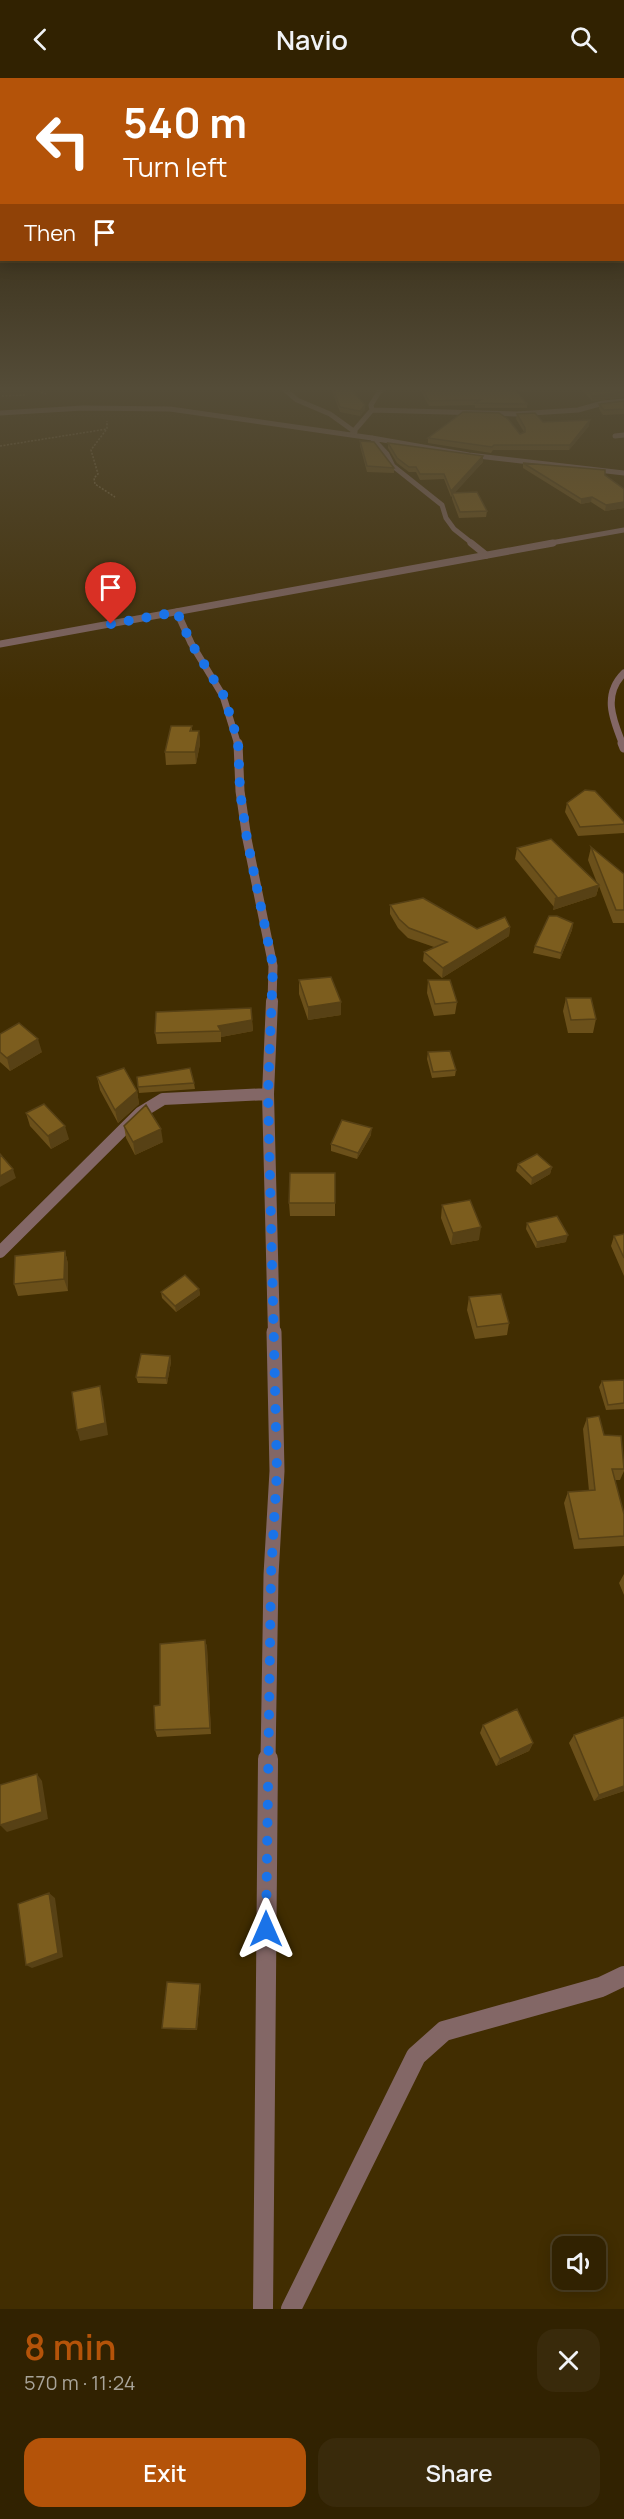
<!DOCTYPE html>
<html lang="en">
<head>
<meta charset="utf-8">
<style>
	body { margin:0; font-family:Manrope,sans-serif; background:#392a0b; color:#f1f3f6; height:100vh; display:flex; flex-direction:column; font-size:22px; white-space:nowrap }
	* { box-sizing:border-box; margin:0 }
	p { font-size:20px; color:#a8a499 }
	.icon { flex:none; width:33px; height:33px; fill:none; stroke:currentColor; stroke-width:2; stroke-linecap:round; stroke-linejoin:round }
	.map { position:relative; height:2231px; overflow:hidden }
	.sheet { display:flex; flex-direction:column; background:#312201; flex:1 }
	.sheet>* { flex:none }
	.hud { position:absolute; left:0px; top:0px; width:624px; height:183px; box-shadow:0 3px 15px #0003,0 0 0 2px #4c3f23; background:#b45309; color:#fff; overflow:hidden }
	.fabs { position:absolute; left:552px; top:2158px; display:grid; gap:12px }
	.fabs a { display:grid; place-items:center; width:54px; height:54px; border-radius:12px; background:#312201; box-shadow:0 3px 15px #0003,0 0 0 2px #4c3f23; font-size:30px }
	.pin { position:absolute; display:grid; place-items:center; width:51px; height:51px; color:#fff; margin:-62px -26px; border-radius:50% 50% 50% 0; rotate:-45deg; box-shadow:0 0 6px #0007 }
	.pin .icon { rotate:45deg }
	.me { position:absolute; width:66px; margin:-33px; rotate:0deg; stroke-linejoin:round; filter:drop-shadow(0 0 4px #0008) }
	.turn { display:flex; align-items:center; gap:21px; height:126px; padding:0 24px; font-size:27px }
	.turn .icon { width:78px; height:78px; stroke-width:2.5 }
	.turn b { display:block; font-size:42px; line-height:51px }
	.then { display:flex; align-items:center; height:57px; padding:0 24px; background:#0003; gap:12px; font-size:22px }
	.round { display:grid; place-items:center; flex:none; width:63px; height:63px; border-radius:18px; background:#392a0b }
	.headline { display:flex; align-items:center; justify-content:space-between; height:102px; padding:0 24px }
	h1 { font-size:36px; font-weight:600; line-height:45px; color:#b45309 }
	.action { display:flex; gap:12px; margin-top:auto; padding:12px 24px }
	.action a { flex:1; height:69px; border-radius:18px; background:#b45309; color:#fff; font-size:24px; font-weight:600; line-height:69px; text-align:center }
	.action a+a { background:#392a0b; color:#f1f3f6 }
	header { display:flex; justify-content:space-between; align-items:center; height:78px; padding:0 24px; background:#312201; font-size:27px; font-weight:600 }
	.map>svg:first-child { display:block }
</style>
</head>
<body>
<header><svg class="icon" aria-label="back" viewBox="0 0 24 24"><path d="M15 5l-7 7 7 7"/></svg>Navio<svg class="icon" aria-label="search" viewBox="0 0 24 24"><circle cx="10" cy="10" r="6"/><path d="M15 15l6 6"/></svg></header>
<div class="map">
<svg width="624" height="2231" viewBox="0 0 624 2231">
	<rect width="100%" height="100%" fill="#412d01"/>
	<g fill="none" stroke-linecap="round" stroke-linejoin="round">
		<!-- path -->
		<path stroke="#7d6a44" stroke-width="1.5" stroke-dasharray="2 1.5" stroke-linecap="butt" d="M38 313 46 316
			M2 318 25 317
			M106 352 91 372 98 396 94 400 95 406 115 419
			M0 368 107 351V343"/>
		<!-- minor-far5 -->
		<path stroke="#836766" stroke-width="5" d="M283 310 297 322 330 336 355 354
			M372 332 517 336 578 332 603 325 624 323
			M0 335 83 330 170 331 372 360 469 377 624 395
			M353 354 372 332 371 327 379 314 385 310
			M615 358 624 357
			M372 360 387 376 393 388 442 427 446 440 454 451 473 466"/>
		<!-- minor-far4 -->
		<path stroke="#836766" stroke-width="7" d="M471 465 486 477
			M177 534 191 565 223 618 238 667
			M623 667C613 642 602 617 624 595"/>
		<!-- minor-far3 -->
		<path stroke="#836766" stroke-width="9" d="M238 665 240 713 247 761 273 888 272 924
			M622 665 624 670"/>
		<!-- minor-far2 -->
		<path stroke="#836766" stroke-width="12" d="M272 923 268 1016 274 1256
			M0 1174 140 1035 163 1021 268 1016"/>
		<!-- minor-far1 -->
		<path stroke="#836766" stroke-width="15" d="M268 1683 271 1497 277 1393 274 1254"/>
		<!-- minor -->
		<path stroke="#836766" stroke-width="20" d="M263 2231 268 1681
			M291 2231 416 1978 444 1953 601 1909 624 1898"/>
		<!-- tertiary-far1 -->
		<path stroke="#836766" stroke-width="5" d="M545 466 624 452"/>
		<!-- tertiary -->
		<path stroke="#836766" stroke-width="7" d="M0 566 553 465"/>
	</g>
	<!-- wall -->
	<path fill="#6b501a" d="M331 310H350L365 327V332L360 338 340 334Z
		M419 310H573L516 313 527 326V330H475V327L429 328Z
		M581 310H624V319L592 323Z
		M624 323V336L603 337 599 331V326Z
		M517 336 543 344 589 348 569 372H493L491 375 428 365V360L520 356 524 354 516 341Z
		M360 363 394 390V395L367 394 360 368Z
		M388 365 483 384 454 415 487 433 486 439 459 440 452 421V418L451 419 444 401 420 402 416 394H409L397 385 388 370Z
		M523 385 605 397 624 411V430L605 433 591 424 581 426 523 390Z
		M192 648V653H199L200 666 196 686 166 687 165 674Z
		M567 725 624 744V755L578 758 565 734Z
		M591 769 624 796V845H613L599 808 596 818 553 832 554 829 515 781 517 770 597 805 588 782Z
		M390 827 477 851 510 849 509 858 442 900 423 883 424 874 434 869 408 860 398 850 390 836Z
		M573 845 572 852 560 881 533 875 535 868Z
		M299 902 341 937 308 942 299 916Z
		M428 902 457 924 455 936 434 938 427 915Z
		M566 920 596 941 593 955H568L563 933Z
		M252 942 253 953 221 959V964L157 966 155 955Z
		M0 956 42 974 10 993 0 984Z
		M428 974 456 992 455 998 432 1000 427 981Z
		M97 999 137 1013 139 1026 118 1045 100 1012Z
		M194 1005 195 1011 139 1015 138 1009Z
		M26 1035 69 1061 51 1071 30 1048Z
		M124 1048 163 1064 135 1077 126 1060Z
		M371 1057 357 1081 331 1073V1066Z
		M518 1086 552 1089 550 1096 531 1107 516 1093Z
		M289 1125H335V1138H290Z
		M442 1127 479 1162 451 1167 441 1140Z
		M527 1145 566 1164 536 1170 526 1151Z
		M624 1156V1198L611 1168 614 1158Z
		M65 1173 68 1186V1213L18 1218 14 1206Z
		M199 1211 200 1217 176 1234 162 1220 161 1214Z
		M469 1219 509 1245 507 1257 475 1261 467 1232Z
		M170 1278 171 1284 167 1306 138 1305 136 1299Z
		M624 1302V1331L606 1332 599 1309 602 1303Z
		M587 1340 604 1357 624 1384V1393L620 1402H615L624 1436V1468L574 1471 564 1425 568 1414 589 1413 583 1351Z
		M624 1496V1517L619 1505Z
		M205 1562 207 1569 211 1656 157 1659 155 1652Z
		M624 1639V1713L594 1723 569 1665 574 1657Z
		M483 1647 533 1665 529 1673 496 1688 480 1655Z
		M200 1906 201 1908 197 1952 164 1951 162 1950Z"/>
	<!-- shaded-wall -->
	<path fill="#574115" d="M624 314V319L592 323V318Z
		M365 327V332L360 338V333Z
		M590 342 589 348 569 372 570 367Z
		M483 378V384L453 417 452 415 451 419V413Z
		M592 419 591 424 581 426V421Z
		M624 424V430L605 433 606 427Z
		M199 653 200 666 196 686 195 674Z
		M599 807 596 818 553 832 555 821Z
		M573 845 572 852 560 881 561 875Z
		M510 849 509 858 442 900 443 890Z
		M341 924V937L308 942V929Z
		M252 942 253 953 221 959V953L218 948Z
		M38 961 42 974 10 993 7 980Z
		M137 1013 139 1026 118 1045 115 1032Z
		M65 1048 69 1061 51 1071 48 1058Z
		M372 1050 371 1057 357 1081 358 1075Z
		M161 1051 163 1064 135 1077 133 1064Z
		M552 1089 550 1096 531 1107 532 1100Z
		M13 1091 16 1100 0 1109V1098Z
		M481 1149 479 1162 451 1167 453 1155Z
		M568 1157 566 1164 536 1170 537 1164Z
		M65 1173 68 1186V1213L64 1201Z
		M199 1211 200 1217 176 1234 175 1228Z
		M170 1278 171 1284 167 1306 166 1300Z
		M100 1308 103 1320 108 1357 80 1363 77 1352Z
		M205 1562 207 1569 211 1656 210 1650Z
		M533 1665 529 1673 496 1688 500 1681Z
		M37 1696 42 1703 48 1741 7 1754 0 1747Z
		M624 1708V1713L594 1723 599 1717Z
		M49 1815 55 1820 63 1879 32 1890 26 1887Z
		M200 1906 201 1908 197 1952 196 1951Z"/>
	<!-- building -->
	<path fill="#7c5d1e" stroke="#574115" stroke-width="1.5" d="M333 310H350L365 327 360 333 340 329Z
		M422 310H514L527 326 475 325 480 322 429 323Z
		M586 310H624V314L592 318Z
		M624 323V331L604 332 599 326Z
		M463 334 499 335 508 341 520 356 525 354V350L517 336 535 335 543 344 590 342 570 367H494L492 369 428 360Z
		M360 363 374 364 394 390 367 388Z
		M388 365 483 378 451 413 444 396H420L416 389H409L397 380Z
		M523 385 605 392V397L624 411V424L606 427 592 419 581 421Z
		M477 414 487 433 460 434 452 415Z
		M171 648H192L190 653H199L195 674H165Z
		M585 712 595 713 624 744V746L580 749 567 725Z
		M551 761 599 807 555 821 557 819 517 770Z
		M591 769 624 796V832H616Z
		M423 820 477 851 505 839 510 849 443 890 424 874 447 864 409 850 399 841 390 827Z
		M549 838H557L573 845 561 875 535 868Z
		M331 899 341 924 308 929 299 902Z
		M428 902H450L457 924 435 926Z
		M566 920H591L596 941 571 942Z
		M251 930 252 942 218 948 221 953 155 955 156 934Z
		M19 945 38 961 7 980 0 974V956Z
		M450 973 456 992 433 994 428 974Z
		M124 990 137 1013 115 1032 97 999Z
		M190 990 194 1005 138 1009 137 999Z
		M44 1026 65 1048 48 1058 26 1035Z
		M146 1027 161 1051 133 1064 124 1048Z
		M342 1042 372 1050 358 1075 331 1066Z
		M0 1076 13 1091 0 1098Z
		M537 1076 552 1089 532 1100 518 1086Z
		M290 1095H335V1125H289Z
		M470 1122 481 1149 453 1155 442 1127Z
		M557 1138 568 1157 537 1164 527 1145Z
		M624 1156V1180L614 1158Z
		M65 1173 64 1201 14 1206 15 1178Z
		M185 1197 199 1211 175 1228 161 1214Z
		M501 1216 509 1245 477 1249 469 1219Z
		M141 1276 170 1278 166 1300 136 1299Z
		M624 1302V1325L608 1327 602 1303Z
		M100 1308 105 1345 77 1352 72 1314Z
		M599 1338 604 1357 621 1358 624 1391H612L624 1436V1458L579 1461 568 1414 595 1412 587 1340Z
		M205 1562 210 1650 155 1652 154 1628 160 1627V1566Z
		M517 1631 533 1665 500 1681 483 1647Z
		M624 1639V1708L599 1717 574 1657Z
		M37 1696 42 1734 0 1747V1707Z
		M49 1815 58 1875 26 1887 18 1826Z
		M167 1904 200 1906 196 1951 162 1950Z"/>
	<!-- sky -->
	<linearGradient id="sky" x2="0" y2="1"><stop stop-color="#241901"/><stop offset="0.5" stop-color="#544c38"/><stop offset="1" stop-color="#544c38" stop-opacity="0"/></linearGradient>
	<rect width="624" height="622" fill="url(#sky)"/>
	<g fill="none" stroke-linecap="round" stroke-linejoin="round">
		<!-- route -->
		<path stroke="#1a73e8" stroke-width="10" stroke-dasharray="0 18" d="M111 546 177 534 191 565 224 618 238 663 240 713 247 761 273 888 268 1016 277 1393 271 1497 266 1851"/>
	</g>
</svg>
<div class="fabs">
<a><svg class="icon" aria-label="sound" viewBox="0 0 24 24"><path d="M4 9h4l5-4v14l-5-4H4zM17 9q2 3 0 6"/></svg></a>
</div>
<div class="pin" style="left:111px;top:546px;background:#d93025"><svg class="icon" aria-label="arrive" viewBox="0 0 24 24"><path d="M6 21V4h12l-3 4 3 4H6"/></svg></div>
<svg class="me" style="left:266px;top:1851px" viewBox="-20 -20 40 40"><path d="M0-17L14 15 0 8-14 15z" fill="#1a73e8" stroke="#fff" stroke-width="4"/></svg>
<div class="hud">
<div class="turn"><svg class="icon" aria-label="left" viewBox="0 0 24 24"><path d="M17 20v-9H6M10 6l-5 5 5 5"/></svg><div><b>540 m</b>Turn left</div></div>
<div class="then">Then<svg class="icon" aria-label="arrive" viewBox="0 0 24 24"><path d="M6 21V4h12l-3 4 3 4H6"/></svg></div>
</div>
</div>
<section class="sheet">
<div class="headline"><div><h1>8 min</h1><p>570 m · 11:24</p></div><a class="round"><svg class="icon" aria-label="close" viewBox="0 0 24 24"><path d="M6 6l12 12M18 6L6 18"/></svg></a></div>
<div class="action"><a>Exit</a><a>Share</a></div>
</section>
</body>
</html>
